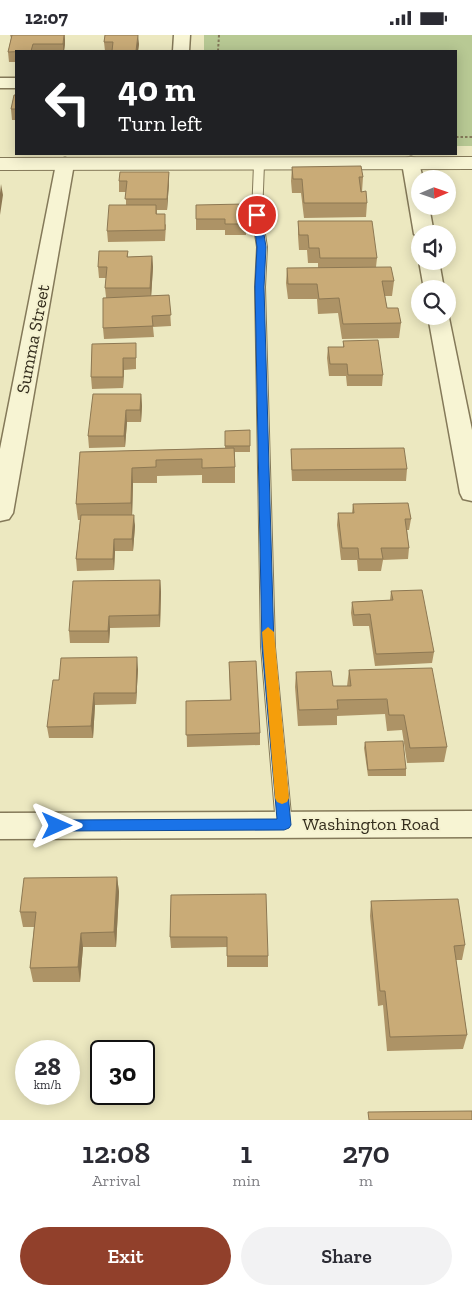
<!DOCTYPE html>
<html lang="en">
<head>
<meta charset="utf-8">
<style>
	body { margin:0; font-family:"Zilla Slab",serif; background:#f2f2f3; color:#2b2b33; height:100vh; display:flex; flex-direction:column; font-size:19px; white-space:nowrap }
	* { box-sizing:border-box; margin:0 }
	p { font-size:16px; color:#7c7c81 }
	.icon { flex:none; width:28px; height:28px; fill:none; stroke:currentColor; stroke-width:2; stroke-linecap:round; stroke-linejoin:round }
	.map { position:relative; height:1085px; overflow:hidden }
	.panel { display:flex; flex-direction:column; background:#fff; flex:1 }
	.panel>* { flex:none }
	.top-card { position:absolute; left:15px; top:15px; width:442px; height:105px; border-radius:0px; box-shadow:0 2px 12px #0003; background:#202124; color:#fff; overflow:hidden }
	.needle { width:32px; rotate:88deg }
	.buttons { position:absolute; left:411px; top:135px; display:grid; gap:10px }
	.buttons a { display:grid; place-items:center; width:45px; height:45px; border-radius:50%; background:#fff; box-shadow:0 2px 12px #0003; font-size:25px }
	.speed { position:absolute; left:15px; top:1005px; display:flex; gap:10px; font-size:25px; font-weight:700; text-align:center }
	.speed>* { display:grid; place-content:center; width:65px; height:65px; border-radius:50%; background:#fff; box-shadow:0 2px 12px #0003; line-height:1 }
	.speed small { font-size:12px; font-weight:400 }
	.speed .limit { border:2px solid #111; border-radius:8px; background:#fff; color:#111 }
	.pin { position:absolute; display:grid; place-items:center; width:42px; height:42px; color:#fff; margin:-21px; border:2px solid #fff; border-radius:50%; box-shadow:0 1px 5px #0007 }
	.me { position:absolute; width:55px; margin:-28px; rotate:90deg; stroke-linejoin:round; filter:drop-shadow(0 0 4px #0008) }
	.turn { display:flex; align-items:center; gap:18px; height:105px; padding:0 20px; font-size:22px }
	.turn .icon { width:65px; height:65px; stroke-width:2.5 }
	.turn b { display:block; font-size:35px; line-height:42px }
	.eta { display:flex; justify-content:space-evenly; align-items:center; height:85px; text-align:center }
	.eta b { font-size:30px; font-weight:600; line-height:35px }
	.cta { display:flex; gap:10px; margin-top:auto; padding:10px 20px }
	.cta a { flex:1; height:58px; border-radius:30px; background:#91402b; color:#fff; font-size:20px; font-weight:600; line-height:58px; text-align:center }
	.cta a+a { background:#f2f2f3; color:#2b2b33 }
	.status { display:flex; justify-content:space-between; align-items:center; height:35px; padding:0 25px; background:#fff; direction:ltr }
	.status svg { height:14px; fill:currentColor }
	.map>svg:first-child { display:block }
</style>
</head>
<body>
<div class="status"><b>12:07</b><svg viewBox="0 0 49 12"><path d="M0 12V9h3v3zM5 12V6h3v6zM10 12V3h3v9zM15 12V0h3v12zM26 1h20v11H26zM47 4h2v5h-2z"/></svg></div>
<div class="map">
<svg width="472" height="1085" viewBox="0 0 472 1085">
	<rect width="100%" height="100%" fill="#ece8c0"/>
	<!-- green -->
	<path fill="#b8c994" d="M204 0H472V111H456V16H204Z"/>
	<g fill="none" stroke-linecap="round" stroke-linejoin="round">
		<!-- service casing -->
		<g stroke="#847959" stroke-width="2">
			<path id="service" d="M259 126 264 129 262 180 267 212 265 252 275 612 292 790 290 795 284 797 278 795 276 790 261 612 255 252 257 212 252 180 254 129Z"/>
		</g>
		<!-- minor casing -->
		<g stroke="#847959" stroke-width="3">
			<path id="minor" d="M174 0H190L189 16H173Z
				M0 43H16V53H0Z
				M411 122 418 124 423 144H420V171H429L434 199H420V204L414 199 402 128 404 124Z
				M65 123 72 125 74 129 13 478 9 484 0 486V414L56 129 58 125Z
				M420 224V226H439L444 254H424L419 226Z
				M448 278 472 395V466L463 464 460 458 428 281H448Z
				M472 776V802L0 804V778Z"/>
		</g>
		<!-- tertiary casing -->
		<g stroke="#847959" stroke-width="2">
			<path id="tertiary" d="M472 122V134L0 135V123Z"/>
		</g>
		<!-- path -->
		<path stroke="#847959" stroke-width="2" stroke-dasharray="2.5 2" stroke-linecap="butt" d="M218 16 219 0
			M456 102H472"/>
		<!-- service -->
		<use href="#service" fill="#f7f4d3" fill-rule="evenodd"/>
		<!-- minor -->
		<use href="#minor" fill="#f7f4d3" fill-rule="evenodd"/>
		<!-- tertiary -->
		<use href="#tertiary" fill="#f7f4d3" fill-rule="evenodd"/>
	</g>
	<!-- wall -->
	<path fill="#ad9366" d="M10 0H65V9L64 16H16V27H9L8 17 11 3Z
		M105 0 139 9 138 16H105L104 7Z
		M16 60V85H12L11 74Z
		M292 132 363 142 362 157 367 168 366 182 304 183 301 158H292L291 146Z
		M169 137V148L167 175H157V179L166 190 165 206 108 207 107 196 126 170V157H119V146Z
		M196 170 246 189V200H225V195H196Z
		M298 186 377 223 376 232 394 246 392 261H385L387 273 401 288 399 303 342 304 338 278 318 279 317 264H288L286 248 287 233H318V228H308L307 215H299L298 201Z
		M128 216V222L152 221 153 232 151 261 169 260 171 291 153 292 154 302 104 304 103 293 106 262 105 253 106 243H99L98 232Z
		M343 306 383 340 382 351H347L346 341H329L327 323 328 312H343Z
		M92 309 136 319V334L124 335 123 353 92 354 91 342Z
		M141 359 142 371 141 387H127L125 412 89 413 88 401Z
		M250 395V417H235V448H202V440L157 441V448H133L132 480 135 491 133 516H115L114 535 77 536 76 524 80 485H78L76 469 80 417 225 413V396Z
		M291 414 407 434 406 446H292L291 426Z
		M353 469 411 484 409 495H407L409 513 408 524 383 525 381 536H358L357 525H341L337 490 338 478H352Z
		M160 545 161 557 160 592 110 593 109 608H70L69 596Z
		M391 556 434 617 432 628 375 631 369 591H353L351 578 352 567 390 565Z
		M229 627 260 698V710L187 712 186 666 230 665Z
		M138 634 136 669 95 670 93 703H49L47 692 59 645Z
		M349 635 447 712 444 727 407 728 402 695 387 696 385 679 337 681V690L298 691 295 652 296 637 333 651H347Z
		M365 707 406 734V741H368L364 713Z
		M117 842 119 857 116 912H83L80 947H33L30 933 34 892H23L20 877Z
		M171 860 268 921V932H227V912L171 913 170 902Z
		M371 866 465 910 462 925H456L467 1000 463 1014 387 1016 383 970 378 971 370 881Z"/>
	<!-- shaded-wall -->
	<path fill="#8d7853" d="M65 0V9L64 16H63V9Z
		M138 0 139 9 138 16H136Z
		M169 137V148L167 175V164Z
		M1 149 3 160 0 180V158Z
		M152 221 153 232 151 264 150 253Z
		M123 323 124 335 123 353Z
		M141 359 142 371 141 387 140 375Z
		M126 375 127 387 125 412 124 401Z
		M132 433 133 448 132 484 131 468Z
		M134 480 135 491 133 516 132 504Z
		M114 504 115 516 114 535 113 524Z
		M160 545 161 557 160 592 159 580Z
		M109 581 110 593 109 608 108 596Z
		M137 622 138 634 136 669V658Z
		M94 658 95 670 93 703 91 691Z
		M117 842 119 857 116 912 114 897Z
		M81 898 83 912 80 947 78 932Z"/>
	<!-- building -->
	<path fill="#c9ab77" stroke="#8d7853" d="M12 0H64L63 9H33L31 16 8 17Z
		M105 0H138L136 16H112L113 7H104Z
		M14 60H16V74H11Z
		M361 131 363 142H359L361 157 366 156 367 168H304L302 144H293L292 132Z
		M120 137H169L167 164H125L127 146H119Z
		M245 169 246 189H225V184H196V170Z
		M109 170H156V179H165V195L107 196Z
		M298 186H372L377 223H320L319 213H309L308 200H299Z
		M99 216H128L127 222 152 221 150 253H105L107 232H98Z
		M391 232 394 246H382L387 273H398L401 288 343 289 339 263 319 264 317 249H288L287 233Z
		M169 260 171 280 152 281 153 291 103 293V263Z
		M378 305 383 340H348L347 329H330L328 312H344L343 306Z
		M136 308V323H123V342H91L92 309Z
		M93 359H141L140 375H126L124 401H88Z
		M250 395V411H225V396Z
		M234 413 235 432 202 433V424L156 425V432L132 433 131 468 76 469 80 417Z
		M404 413 407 434 292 435 291 414Z
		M408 468 411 484H405L409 513H381L383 524H359L358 513H342L338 478H354L353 469Z
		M81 480H134L132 504H114L113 524H76Z
		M160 545 159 580 109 581 108 596H69L73 546Z
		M422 555 434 617 376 619 370 579 354 580 352 567 393 565 391 556Z
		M137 622 136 658H94L91 691 47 692 53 645H59L61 623Z
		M256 626 260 698 186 700V666L231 665 229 627Z
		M432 633 447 712 410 713 404 680H389L387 664 337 665 338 674 299 675 296 637 331 636 333 651H351L349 635Z
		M403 706 406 734 368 735 365 707Z
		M117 842 114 897 81 898 78 932 30 933 36 877H20L24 843Z
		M266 859 268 921H227V902H170L171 860Z
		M458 864 465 910 454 911 467 1000 390 1002 385 956H380L371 866Z
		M472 1076V1085H369L368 1077Z"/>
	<!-- route -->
	<path fill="#1a73e8" stroke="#114b97" d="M257 177 261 180 266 212 264 252 274 612 291 790 289 793 284 795 57 796 52 795 50 791 52 787 57 785 277 784 262 612 255 252 257 212 253 180Z"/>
	<!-- slow -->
	<path fill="#f59e0b" d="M268 592 274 597 289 763 287 767 282 769 277 767 275 763 262 597Z"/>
	<g text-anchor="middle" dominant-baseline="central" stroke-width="4" stroke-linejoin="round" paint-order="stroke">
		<!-- street labels -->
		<g font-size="18" fill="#342d1d" stroke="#f4f1cf">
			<text transform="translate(33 304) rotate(-79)">Summa Street</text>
			<text x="371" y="789">Washington Road</text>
		</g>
	</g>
</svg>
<div class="buttons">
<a><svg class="needle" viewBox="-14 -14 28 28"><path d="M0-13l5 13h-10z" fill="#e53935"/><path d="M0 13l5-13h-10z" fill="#7c7c81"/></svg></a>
<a><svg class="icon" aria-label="sound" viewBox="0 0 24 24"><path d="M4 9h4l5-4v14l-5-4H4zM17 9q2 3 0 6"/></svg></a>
<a><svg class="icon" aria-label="search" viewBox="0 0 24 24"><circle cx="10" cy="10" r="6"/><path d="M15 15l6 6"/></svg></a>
</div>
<div class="speed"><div>28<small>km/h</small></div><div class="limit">30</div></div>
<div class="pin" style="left:257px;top:180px;background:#d93025"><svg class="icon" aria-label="arrive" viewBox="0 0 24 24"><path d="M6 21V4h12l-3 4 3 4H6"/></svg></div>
<svg class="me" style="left:57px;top:791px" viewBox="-20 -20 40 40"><path d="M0-17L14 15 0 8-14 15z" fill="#1a73e8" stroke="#fff" stroke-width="4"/></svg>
<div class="top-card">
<div class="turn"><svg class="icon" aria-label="left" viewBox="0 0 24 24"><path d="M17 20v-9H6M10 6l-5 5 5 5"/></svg><div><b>40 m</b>Turn left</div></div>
</div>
</div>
<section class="panel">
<div class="eta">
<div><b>12:08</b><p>Arrival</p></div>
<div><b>1</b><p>min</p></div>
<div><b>270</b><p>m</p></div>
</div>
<div class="cta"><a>Exit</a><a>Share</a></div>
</section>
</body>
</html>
